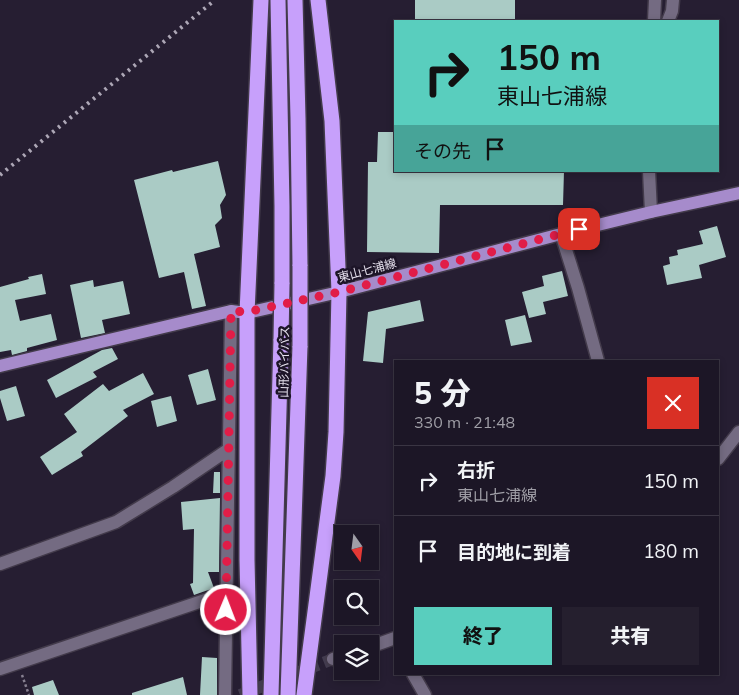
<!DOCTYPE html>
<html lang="ja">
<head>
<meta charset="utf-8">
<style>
	body { margin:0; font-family:Mulish,"Noto Sans JP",sans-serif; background:#251f2e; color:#f1f3f6; height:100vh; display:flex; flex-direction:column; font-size:19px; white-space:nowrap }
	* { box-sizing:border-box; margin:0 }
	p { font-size:16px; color:#a09fa7 }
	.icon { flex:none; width:28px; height:28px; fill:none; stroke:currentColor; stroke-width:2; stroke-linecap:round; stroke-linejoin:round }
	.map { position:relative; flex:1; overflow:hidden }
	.side { position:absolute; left:394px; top:360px; width:325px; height:315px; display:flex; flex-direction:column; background:#1c1626; border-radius:0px; box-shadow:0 2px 8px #0003,0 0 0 1px #3a3543 }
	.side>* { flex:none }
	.top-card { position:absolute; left:394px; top:20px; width:325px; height:152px; border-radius:0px; box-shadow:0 2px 8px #0003,0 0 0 1px #3a3543; background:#59cebe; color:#111; overflow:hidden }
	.needle { width:32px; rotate:166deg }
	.tools { position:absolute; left:334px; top:525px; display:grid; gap:10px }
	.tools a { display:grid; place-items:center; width:45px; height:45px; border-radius:0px; background:#1c1626; box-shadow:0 2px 8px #0003,0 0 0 1px #3a3543; font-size:25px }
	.pin { position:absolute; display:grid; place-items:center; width:42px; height:42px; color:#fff; margin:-21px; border-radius:10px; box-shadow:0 2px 8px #0006 }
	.me { position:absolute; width:55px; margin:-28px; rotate:1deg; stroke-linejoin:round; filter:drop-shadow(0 0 4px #0008) }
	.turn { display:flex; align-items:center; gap:18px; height:105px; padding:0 20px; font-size:22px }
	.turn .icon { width:65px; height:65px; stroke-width:2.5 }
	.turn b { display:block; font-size:35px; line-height:42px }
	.then { display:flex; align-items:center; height:48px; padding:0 20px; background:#0003; gap:10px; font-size:19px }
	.round { display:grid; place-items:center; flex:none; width:52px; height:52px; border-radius:0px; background:#251f2e }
	.headline { display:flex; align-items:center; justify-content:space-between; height:85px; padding:0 20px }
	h1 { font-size:30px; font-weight:800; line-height:38px }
	.action { display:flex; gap:10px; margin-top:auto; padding:10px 20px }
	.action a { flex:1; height:58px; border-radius:0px; background:#59cebe; color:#111; font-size:20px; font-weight:800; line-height:58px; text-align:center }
	.action a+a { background:#251f2e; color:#f1f3f6 }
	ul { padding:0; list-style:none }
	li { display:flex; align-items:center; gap:15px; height:70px; padding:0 20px; border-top:1px solid #3a3543 }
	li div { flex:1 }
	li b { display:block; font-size:19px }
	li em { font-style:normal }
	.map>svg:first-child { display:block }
</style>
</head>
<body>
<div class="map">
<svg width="739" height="695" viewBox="0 0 739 695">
	<rect width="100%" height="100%" fill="#261e32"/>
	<!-- building -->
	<path fill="#aacbc5" d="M415 0H515V21H415Z
		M378 132H395V171H564L563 205H440L439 253 367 252 368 162H377Z
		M218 161 226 195 220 205 222 218 215 225 220 247 194 254 206 306 192 309 184 272 159 278 134 180 172 170 173 172Z
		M717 226 726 257 699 265 702 278 667 285 663 266 670 264 669 257 678 255 677 250 703 244 699 231Z
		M562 271 568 296 543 302 546 314 529 318 522 292 544 286 542 276Z
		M42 274 46 294 15 300 20 321 51 314 57 340 27 348V351L12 355 11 350 0 352V287L29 279 28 277Z
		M93 280 94 287 123 281 130 314 102 320 105 333 81 338 70 285Z
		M420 300 424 321 386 329 383 363 363 361 368 312Z
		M525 315 532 342 511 346 505 320Z
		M112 348 118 359 93 372 97 377 56 398 47 380 102 350Z
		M208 369 216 400 197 405 188 375Z
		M143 373 154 394 123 410 128 416 81 452 83 456 52 475 40 457 77 432 64 414 103 384 109 391Z
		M16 386 25 416 7 421 0 398V391Z
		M171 396 177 421 157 427 151 401Z
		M214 472H220V493H213Z
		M220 498 219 572H208L214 588 194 595 190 584 193 583 194 529 183 530 181 502Z
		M202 657 217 658V695H200Z
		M183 677 187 695H132V693Z
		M53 680 59 695H34L32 687Z"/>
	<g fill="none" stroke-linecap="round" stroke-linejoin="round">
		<!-- minor-tunnel -->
		<path stroke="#423b4e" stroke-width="12" stroke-dasharray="12 6" stroke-linecap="butt" d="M240 695 333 659"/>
		<!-- minor casing -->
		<g stroke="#433b4b" stroke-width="15">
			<path id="minor" d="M654 21 655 0
				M668 21 672 11 673 0
				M649 171 651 212
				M561 234 578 288 598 361
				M718 459 739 432
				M0 564 116 522 173 487 229 449
				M370 647 395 638
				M333 659 342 656
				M0 669 226 593
				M413 674 425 695
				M225 695 231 311"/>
		</g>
		<!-- major casing -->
		<g stroke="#433b4b" stroke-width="15">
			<path id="major" d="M0 366 231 311 247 313 339 292 561 234 651 212 739 193"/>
		</g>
		<!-- highway casing -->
		<g stroke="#433b4b" stroke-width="18">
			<path id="highway" d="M278 0 282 206V284
				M295 0 298 118 300 266
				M250 695 247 560V313L261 0
				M271 695 281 339
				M288 695 300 346
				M304 695 333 476 336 432 339 292 332 121 318 0"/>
		</g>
		<!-- path -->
		<path stroke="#878091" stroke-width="2.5" stroke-dasharray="2.5 2.5" stroke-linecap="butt" d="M22 675 29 695"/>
		<!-- minor -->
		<use href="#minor" stroke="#746b82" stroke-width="12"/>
		<!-- major -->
		<use href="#major" stroke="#a68bcb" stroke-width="12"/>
		<!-- highway -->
		<use href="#highway" stroke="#c7a0fb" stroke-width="15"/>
		<!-- rail -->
		<path stroke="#ada7b6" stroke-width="4" stroke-dasharray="2.5 5" stroke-linecap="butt" d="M0 175 215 0"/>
		<!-- highway-bridge casing -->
		<g stroke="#433b4b" stroke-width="18" stroke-linecap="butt">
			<path id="highway-bridge" d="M281 339 282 284
				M300 346V266"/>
		</g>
		<!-- highway-bridge -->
		<use href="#highway-bridge" stroke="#c7a0fb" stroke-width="15"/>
	</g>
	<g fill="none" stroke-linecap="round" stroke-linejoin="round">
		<!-- route -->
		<path stroke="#e11d48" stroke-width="9" stroke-dasharray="0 16.2" d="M226 610 231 311 247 312 339 292 579 229"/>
	</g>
	<g text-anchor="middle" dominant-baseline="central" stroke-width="5" stroke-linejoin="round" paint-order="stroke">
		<!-- street labels -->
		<g font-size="12" fill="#e3deeb" stroke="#1d1528">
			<text transform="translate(367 270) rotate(-15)">東山七浦線</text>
			<text transform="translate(284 362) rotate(-89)">山形バイパス</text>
		</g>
	</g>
</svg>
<div class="tools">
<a><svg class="needle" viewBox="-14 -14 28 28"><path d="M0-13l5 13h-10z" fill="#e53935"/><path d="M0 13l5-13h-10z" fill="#a09fa7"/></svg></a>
<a><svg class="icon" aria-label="search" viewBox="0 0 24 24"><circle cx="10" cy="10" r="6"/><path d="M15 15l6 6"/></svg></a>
<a><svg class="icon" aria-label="layers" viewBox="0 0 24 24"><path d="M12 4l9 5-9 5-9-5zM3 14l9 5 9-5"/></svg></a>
</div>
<div class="pin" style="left:579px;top:229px;background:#d93025"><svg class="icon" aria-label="arrive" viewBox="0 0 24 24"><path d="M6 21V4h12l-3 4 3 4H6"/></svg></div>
<svg class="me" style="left:226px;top:610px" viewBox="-20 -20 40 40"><circle r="17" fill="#e11d48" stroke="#fff" stroke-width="3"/><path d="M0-11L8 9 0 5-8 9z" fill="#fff"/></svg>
<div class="top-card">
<div class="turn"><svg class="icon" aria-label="right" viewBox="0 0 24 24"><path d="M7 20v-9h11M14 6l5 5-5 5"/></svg><div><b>150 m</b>東山七浦線</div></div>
<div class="then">その先<svg class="icon" aria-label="arrive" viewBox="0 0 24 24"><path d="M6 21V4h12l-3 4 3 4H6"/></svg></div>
</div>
<section class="side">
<div class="headline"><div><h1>5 分</h1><p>330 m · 21:48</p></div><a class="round" style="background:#d93025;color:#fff"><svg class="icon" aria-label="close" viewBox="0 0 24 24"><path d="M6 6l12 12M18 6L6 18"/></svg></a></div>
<ul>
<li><svg class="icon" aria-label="right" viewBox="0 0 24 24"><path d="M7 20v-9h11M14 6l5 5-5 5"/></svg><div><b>右折</b><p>東山七浦線</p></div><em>150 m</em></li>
<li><svg class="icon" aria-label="arrive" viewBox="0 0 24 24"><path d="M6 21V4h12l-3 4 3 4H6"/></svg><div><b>目的地に到着</b></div><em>180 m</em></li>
</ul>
<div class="action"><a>終了</a><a>共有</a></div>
</section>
</div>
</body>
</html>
